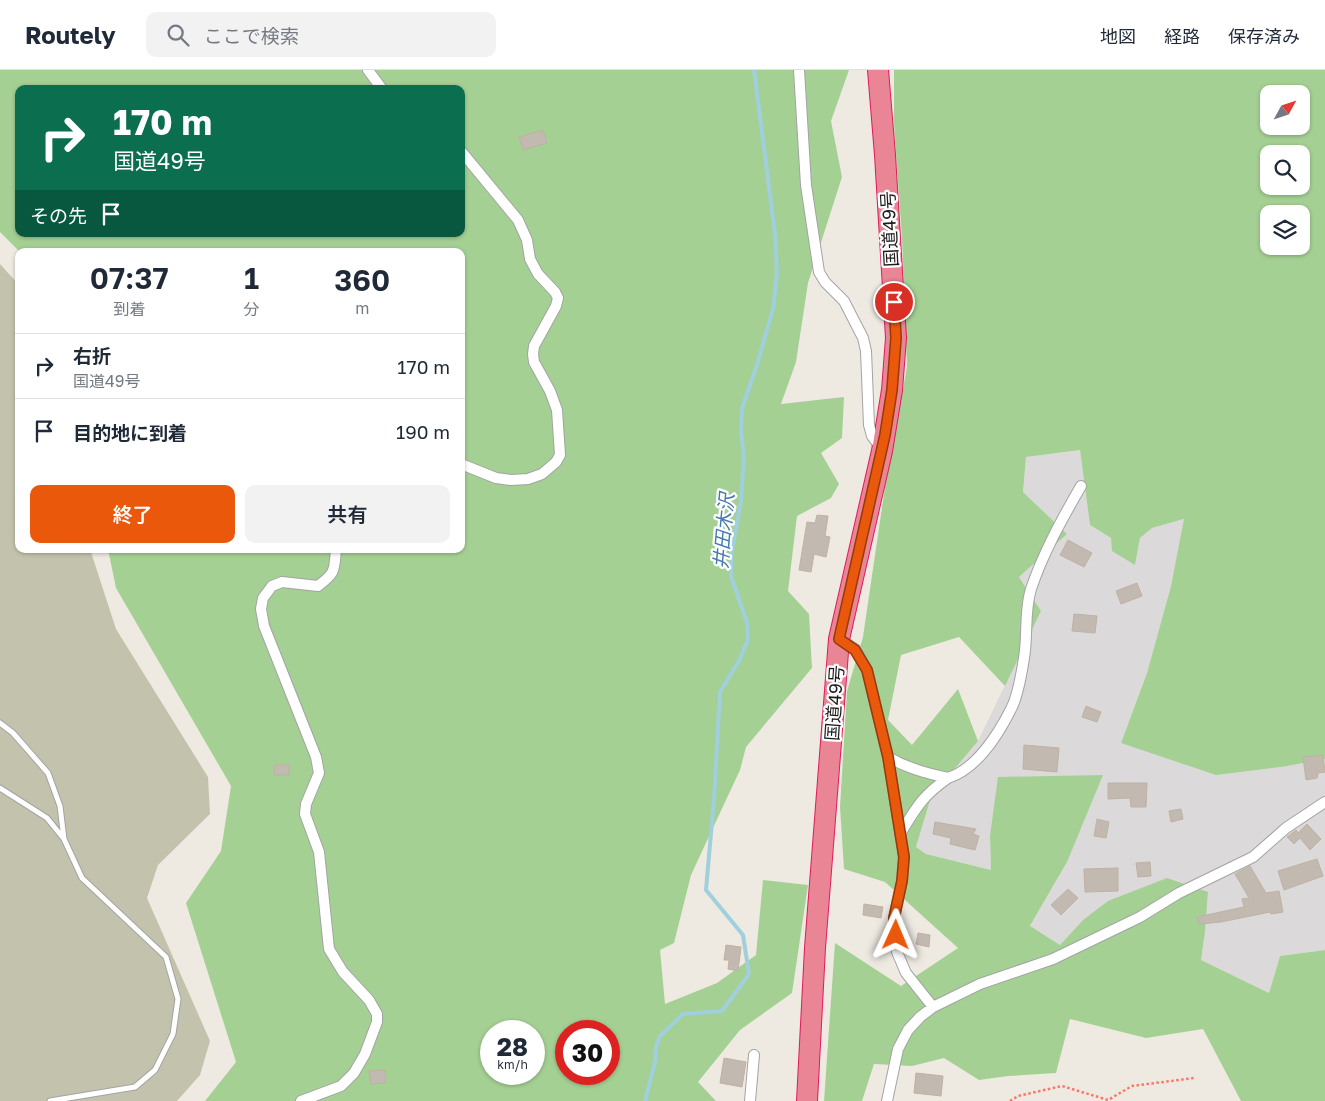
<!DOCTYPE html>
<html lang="ja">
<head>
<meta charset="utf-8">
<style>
	body { margin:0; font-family:"Golos Text","Noto Sans JP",sans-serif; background:#f2f2f3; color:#1f2937; height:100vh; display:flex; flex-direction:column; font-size:19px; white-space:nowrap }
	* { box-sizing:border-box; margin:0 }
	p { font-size:16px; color:#747a83 }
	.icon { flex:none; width:28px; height:28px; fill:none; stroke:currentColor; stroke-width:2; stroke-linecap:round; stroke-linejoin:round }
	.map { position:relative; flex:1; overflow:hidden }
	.panel { position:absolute; left:15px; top:178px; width:450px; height:305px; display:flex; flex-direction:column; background:#fff; border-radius:10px; box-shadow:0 1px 4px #0004 }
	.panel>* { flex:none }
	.top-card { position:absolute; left:15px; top:15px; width:450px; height:152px; border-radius:10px; box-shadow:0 1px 4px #0004; background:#0b6e4f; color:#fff; overflow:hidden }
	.needle { width:32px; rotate:50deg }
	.fabs { position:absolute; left:1260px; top:15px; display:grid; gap:10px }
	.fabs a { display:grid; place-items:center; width:50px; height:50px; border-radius:10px; background:#fff; box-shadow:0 1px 4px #0004; font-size:25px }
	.speed { position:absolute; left:480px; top:950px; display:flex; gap:10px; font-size:25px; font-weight:700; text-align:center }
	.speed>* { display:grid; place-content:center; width:65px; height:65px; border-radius:50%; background:#fff; box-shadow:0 1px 4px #0004; line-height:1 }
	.speed small { font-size:12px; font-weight:400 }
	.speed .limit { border:8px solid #d22; background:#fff; color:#111 }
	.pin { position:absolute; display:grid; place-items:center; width:42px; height:42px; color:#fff; margin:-21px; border:2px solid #fff; border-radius:50%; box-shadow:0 1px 5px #0007 }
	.me { position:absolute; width:55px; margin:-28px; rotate:1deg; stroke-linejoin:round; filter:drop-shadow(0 0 4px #0008) }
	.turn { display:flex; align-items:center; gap:18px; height:105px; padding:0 15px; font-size:22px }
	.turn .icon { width:65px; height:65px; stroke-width:2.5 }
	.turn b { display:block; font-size:35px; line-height:42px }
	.then { display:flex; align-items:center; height:48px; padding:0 15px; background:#0003; gap:10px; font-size:19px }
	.eta { display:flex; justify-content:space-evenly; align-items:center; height:85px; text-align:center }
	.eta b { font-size:30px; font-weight:600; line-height:35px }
	.primary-button { display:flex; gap:10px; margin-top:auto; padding:10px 15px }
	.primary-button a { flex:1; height:58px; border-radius:10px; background:#ea580c; color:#fff; font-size:20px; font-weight:600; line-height:58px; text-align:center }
	.primary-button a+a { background:#f2f2f3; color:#1f2937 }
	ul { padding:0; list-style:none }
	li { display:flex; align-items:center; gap:15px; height:65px; padding:0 15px; border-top:1px solid #e0e1e3 }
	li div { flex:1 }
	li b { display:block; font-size:19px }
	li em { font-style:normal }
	header { display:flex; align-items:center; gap:30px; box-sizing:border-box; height:70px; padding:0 25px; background:#fff; border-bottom:1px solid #e0e1e3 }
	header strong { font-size:24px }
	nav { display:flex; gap:28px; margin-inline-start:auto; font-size:18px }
	.search { width:350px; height:45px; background:#f2f2f3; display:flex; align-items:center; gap:12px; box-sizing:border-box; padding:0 18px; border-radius:10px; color:#747a83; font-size:19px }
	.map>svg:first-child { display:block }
</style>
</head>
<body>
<header>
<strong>Routely</strong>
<div class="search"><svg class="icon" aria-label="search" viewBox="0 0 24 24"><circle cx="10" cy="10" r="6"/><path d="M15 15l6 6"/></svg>ここで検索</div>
<nav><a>地図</a><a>経路</a><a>保存済み</a></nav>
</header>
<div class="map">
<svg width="1325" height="1031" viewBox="0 0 1325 1031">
	<rect width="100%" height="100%" fill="#eeeae2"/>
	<!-- residential -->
	<path fill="#dbd9d9" d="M1080 380 1090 455 1111 468 1135 495 1140 468 1152 458 1185 449 1171 516 1147 603 1121 673 1287 696 1325 689V880L1280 886 1269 923 1201 890 1205 862 1208 822 1083 850 1060 875 1030 857 1067 792 990 766 991 800 926 784 916 777 931 727 978 671 1041 541 1019 507 1067 464 1023 422 1026 387Z"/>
	<!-- construction -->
	<path fill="#c3c3ad" d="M0 194 19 215V479H90L116 559 208 707 210 744 158 795 147 828 210 971 200 1005 177 1031H0Z"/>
	<!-- forest -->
	<path fill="#a5d094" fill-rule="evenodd" d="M0 0H849L831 51 842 107 808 213 796 292 781 334 844 327 842 368 821 383 839 414 831 428 797 446 788 521 809 544 812 598 746 677 740 700 691 805 674 873 660 880 665 934 717 913 756 885 763 810 808 815 792 923 740 960 698 1012 716 1031H205L236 992 186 833 221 781 231 716 116 518 108 479H461V181H19L0 162ZM19 19H461V164H19ZM491 961H534V1004H491ZM566 961H609V1004H566Z
		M894 0H1325V689L1287 696 1216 705 1121 673 1147 603 1171 516 1184 449 1152 458 1140 468 1135 495 1112 481 1111 468 1090 455 1080 380 1026 387 1023 422 1067 464 1019 507 1041 541 1005 616 959 567 901 585 888 650 912 675 958 619 978 671 931 727 916 777 926 784 991 800 990 766 998 707 1103 705 1067 792 1030 856 1060 875 1083 850 1108 831 1167 808 1208 822 1205 862 1201 890 1269 923 1280 886 1325 880V1031H1241L1203 959 1146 968 1070 949 1056 1003 1008 1006 979 1010 944 988 912 996 874 994 862 1031H824L835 873 901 916 958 878 885 812 844 799 840 737 847 621 863 567 885 417 907 297 902 168 894 54ZM1269 24H1301V56H1269ZM1269 84H1301V116H1269ZM1269 144H1301V176H1269Z"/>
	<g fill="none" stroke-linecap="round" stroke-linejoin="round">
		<!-- stream -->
		<path stroke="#a0cfde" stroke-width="4" d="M645 1031 655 992 656 977 660 966 683 944 722 941 749 904 743 865 706 820 714 729 720 622 739 591 748 570 747 553 731 506V486L741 431 744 387 741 363 742 338 757 295 773 239 777 202 775 164 754 0"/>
	</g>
	<!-- building -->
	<path fill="#c2b9b1" stroke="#c0b1a3" d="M543 60 547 73 523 80 519 67Z
		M817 445 828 446 825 466 830 467 826 487 814 484 811 502 799 500 807 452 815 453Z
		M1068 470 1092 483 1084 497 1060 485Z
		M1137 513 1142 526 1121 534 1116 521Z
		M1074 544 1097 546 1095 563 1072 561Z
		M1086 636 1101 642 1097 652 1082 647Z
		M1024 675 1059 678 1057 702 1023 699Z
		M1323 685 1325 702 1318 703 1317 708 1306 710 1303 687Z
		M274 695H289V705H274Z
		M1108 713H1147L1146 737H1131L1130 728 1108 729Z
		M1181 739 1183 749 1171 752 1169 741Z
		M1097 749 1109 752 1106 768 1094 766Z
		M935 752 976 759 973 764 979 766 975 780 950 774 951 768 933 764Z
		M1307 754 1321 769 1310 780 1300 768 1294 774 1287 767 1296 760 1298 763Z
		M1317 789 1323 806 1284 820 1278 801Z
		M1150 792 1151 806 1138 807 1136 793Z
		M1250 796 1266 823 1279 821 1283 842 1271 844 1270 842 1221 852 1199 854 1197 847 1244 837 1242 829 1249 828 1235 804Z
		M1118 798V821L1085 822 1084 799Z
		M1068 819 1078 828 1061 845 1051 835Z
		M864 834 883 837 881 848 863 845Z
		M918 863 930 865 929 877 916 874Z
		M726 875 741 877 738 901 728 899 729 890H724Z
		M724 988 746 992 742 1017 720 1013Z
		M385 1000 386 1013 371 1014 369 1001Z
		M916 1003 943 1006 941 1026 914 1023Z"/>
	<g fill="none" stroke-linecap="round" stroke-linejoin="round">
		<!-- lane casing -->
		<g stroke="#a3a3a3" stroke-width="7">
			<path id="lane" d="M0 653 13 663 48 703 60 736 64 769
				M0 718 47 748 64 769 82 808 166 887 178 929 173 964 155 1000 135 1017 50 1031"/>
		</g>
		<!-- street casing -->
		<g stroke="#a3a3a3" stroke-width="12">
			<path id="street" d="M368 0 382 19
				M799 0 806 115 819 202 825 212 844 231 863 268 866 281 869 355 872 366 882 379
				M461 81 518 150 527 170 530 189 538 204 555 222 558 228 556 236 534 276 533 284 534 292 550 321 557 340 560 385 556 392 542 404 528 409 511 410 496 408 461 394
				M839 569 855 579 867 600 888 687 904 787 902 811 894 848 897 882 906 903 933 937
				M888 687C907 698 926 703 948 708 922 726 916 738 900 764
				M948 708C976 699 998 665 1011 639 1017 628 1022 601 1024 588 1028 565 1024 541 1031 519 1043 483 1062 449 1081 416
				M301 1031 341 1016 354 1003 365 984 377 952V944L369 930 343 902 329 879 319 782 305 744 306 734 319 703 316 687 264 556 261 539 263 528 272 516 282 512 318 516C336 502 334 501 336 479
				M750 1031 754 985
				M887 1031 898 979 908 960 920 947 933 937 980 914 1053 889 1140 847 1179 823 1253 787 1286 758 1325 732"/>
		</g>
		<!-- highway casing -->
		<g stroke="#df1c5c" stroke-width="22">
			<path id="highway" d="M807 1031 815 878 839 569 882 381 892 320 896 268 885 85 878 0"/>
		</g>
		<!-- path -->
		<path stroke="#ff7462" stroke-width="2.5" stroke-dasharray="2.5 2.5" stroke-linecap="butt" d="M1010 1031 1018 1026 1062 1016 1108 1030 1132 1016 1194 1008"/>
		<!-- lane -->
		<use href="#lane" stroke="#fff" stroke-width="5"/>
		<!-- street -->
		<use href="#street" stroke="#fff" stroke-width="10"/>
		<!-- highway -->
		<use href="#highway" stroke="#ea8596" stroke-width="20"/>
	</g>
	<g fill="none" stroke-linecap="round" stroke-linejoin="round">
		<!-- route casing -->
		<g stroke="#983908" stroke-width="12">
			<path id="route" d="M894 232 896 268 892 320 885 365 839 569 855 580 867 600 888 687 904 787 902 811 894 848 896 865"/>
		</g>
		<!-- route -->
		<use href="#route" stroke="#ea580c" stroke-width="9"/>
	</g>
	<g text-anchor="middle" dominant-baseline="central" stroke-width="4.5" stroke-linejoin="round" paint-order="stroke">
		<!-- street labels -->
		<g font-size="18" fill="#1c1c1c" stroke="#fff">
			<text transform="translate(889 159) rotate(-93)">国道49号</text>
			<text transform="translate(834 633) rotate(-86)">国道49号</text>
		</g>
		<!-- water labels -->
		<g font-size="19" font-style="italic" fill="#4579af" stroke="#fff">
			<text transform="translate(723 461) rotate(-85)">井田木沢</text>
		</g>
	</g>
</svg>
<div class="fabs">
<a><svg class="needle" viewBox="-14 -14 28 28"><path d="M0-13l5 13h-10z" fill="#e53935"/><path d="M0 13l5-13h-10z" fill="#747a83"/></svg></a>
<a><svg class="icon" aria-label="search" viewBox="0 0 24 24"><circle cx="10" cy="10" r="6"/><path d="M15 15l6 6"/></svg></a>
<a><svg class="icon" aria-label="layers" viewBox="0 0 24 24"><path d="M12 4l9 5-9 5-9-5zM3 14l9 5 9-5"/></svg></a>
</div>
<div class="speed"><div>28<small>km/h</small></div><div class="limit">30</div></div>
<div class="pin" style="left:894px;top:232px;background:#d93025"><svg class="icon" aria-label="arrive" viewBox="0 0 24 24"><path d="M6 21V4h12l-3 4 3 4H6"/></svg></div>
<svg class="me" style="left:896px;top:865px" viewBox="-20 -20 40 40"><path d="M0-17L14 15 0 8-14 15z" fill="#ea580c" stroke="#fff" stroke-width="4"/></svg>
<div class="top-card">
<div class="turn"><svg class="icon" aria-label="right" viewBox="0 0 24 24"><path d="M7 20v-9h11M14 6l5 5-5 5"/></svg><div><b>170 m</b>国道49号</div></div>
<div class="then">その先<svg class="icon" aria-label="arrive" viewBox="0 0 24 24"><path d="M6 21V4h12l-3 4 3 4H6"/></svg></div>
</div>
<section class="panel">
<div class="eta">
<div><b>07:37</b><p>到着</p></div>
<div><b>1</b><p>分</p></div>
<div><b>360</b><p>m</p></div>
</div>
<ul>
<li><svg class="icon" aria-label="right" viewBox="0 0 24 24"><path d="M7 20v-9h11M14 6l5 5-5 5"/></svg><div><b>右折</b><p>国道49号</p></div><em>170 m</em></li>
<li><svg class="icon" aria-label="arrive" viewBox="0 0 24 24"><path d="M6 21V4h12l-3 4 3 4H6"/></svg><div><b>目的地に到着</b></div><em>190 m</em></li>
</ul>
<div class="primary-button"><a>終了</a><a>共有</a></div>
</section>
</div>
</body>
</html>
